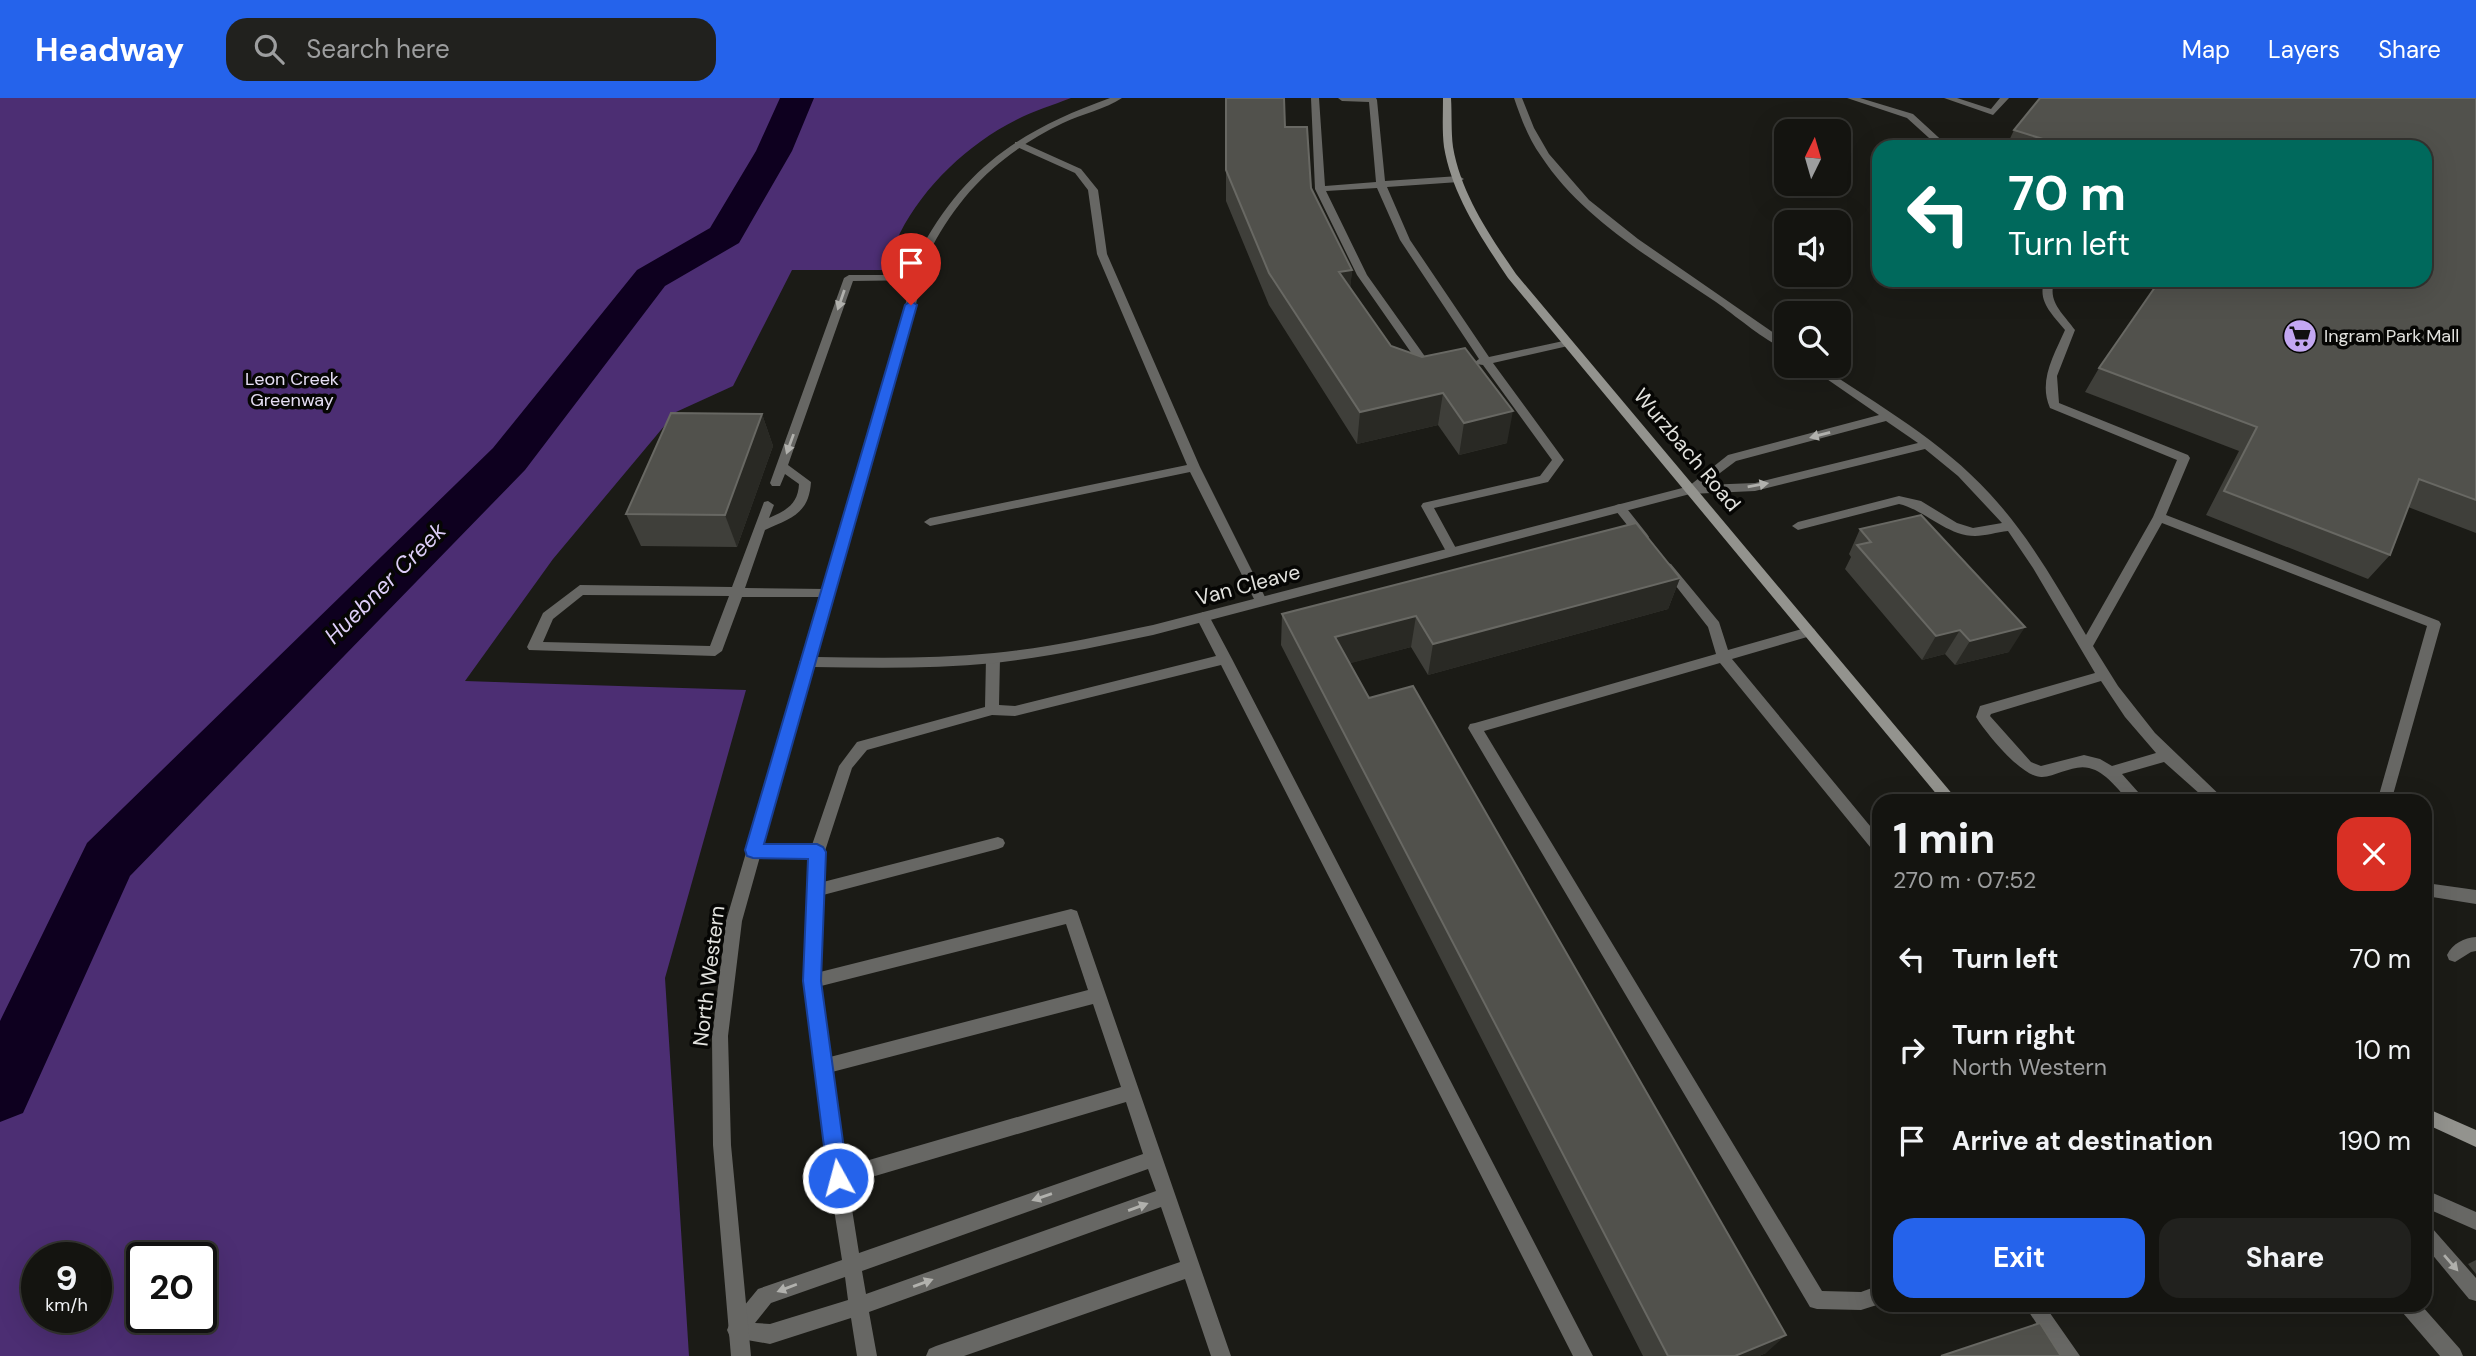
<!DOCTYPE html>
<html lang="en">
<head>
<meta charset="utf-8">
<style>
	body { margin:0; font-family:"DM Sans",sans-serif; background:#21211e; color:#f1f3f6; height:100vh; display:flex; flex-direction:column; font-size:26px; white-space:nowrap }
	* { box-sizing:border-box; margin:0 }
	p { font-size:23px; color:#9d9e9f }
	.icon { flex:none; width:38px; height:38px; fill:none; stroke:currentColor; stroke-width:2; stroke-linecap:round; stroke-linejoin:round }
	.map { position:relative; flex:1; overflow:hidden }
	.drawer { position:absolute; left:1872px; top:696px; width:560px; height:518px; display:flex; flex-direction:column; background:#141410; border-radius:21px; box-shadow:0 7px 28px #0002,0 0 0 2px #333330 }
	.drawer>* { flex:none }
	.guide { position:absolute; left:1872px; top:42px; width:560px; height:147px; border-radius:21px; box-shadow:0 7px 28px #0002,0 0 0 2px #333330; background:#00695c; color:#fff; overflow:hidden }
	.needle { width:46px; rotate:5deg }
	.fabs { position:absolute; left:1774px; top:21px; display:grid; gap:14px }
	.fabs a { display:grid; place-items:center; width:77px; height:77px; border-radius:14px; background:#141410; box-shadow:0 7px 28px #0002,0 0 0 2px #333330; font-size:35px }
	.speed { position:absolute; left:21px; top:1144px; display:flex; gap:14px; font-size:35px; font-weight:700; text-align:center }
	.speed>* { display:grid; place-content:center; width:91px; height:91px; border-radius:50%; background:#141410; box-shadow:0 7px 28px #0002,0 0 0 2px #333330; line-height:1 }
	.speed small { font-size:18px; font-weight:400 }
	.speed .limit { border:4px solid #111; border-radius:10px; background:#fff; color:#111 }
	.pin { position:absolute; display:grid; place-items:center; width:60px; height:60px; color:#fff; margin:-72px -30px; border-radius:50% 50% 50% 0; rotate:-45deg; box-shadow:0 0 7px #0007 }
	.pin .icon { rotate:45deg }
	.me { position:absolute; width:77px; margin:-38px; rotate:353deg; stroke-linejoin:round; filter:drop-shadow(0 0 5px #0008) }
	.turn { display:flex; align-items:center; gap:24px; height:147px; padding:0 21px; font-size:32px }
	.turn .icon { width:91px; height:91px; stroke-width:2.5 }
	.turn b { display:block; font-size:49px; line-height:60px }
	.round { display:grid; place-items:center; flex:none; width:74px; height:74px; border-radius:21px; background:#21211e }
	.overview { display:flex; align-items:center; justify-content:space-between; height:119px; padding:0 21px }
	h1 { font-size:42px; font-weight:700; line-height:52px }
	.cta { display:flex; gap:14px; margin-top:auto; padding:14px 21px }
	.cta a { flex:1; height:80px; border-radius:21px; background:#2563eb; color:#fff; font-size:28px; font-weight:700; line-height:80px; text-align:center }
	.cta a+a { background:#21211e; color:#f1f3f6 }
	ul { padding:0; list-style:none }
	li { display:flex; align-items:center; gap:21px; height:91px; padding:0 21px }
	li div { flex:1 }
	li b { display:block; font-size:26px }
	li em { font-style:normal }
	header { display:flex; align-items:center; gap:42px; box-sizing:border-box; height:98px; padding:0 35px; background:#2563eb; color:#fff }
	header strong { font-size:33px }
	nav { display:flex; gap:38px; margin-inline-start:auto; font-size:24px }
	.search { width:490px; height:63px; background:#21211e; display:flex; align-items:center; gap:18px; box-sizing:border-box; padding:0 24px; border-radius:21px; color:#9d9e9f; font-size:26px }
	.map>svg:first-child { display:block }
</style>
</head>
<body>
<header>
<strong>Headway</strong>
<div class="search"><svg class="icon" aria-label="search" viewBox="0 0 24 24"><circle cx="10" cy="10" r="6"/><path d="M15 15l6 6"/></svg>Search here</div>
<nav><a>Map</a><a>Layers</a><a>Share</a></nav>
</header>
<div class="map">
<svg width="2476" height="1258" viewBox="0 0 2476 1258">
	<rect width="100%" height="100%" fill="#1b1b16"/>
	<!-- green -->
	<path fill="#4c2e73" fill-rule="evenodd" d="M0 0H1071C1053 7 1033 13 1016 22 968 46 924 88 900 135 895 146 892 160 889 172H792L733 288 676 314 553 461 465 583 746 592 665 880 689 1258H0ZM37 1160H96V1220H37ZM142 1160H201V1220H142Z"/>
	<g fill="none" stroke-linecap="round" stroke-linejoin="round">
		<!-- river -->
		<path fill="#0e001f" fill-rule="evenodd" d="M780 0H814L792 53 739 145 665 188 525 372 130 778 23 1015 0 1024V923L87 745 493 350 637 172 710 130 756 53Z"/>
		<!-- lane -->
		<path fill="#676764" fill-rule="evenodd" d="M1311 0H1319L1325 88 1376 84 1369 4 1342 3 1338 0H1376L1377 2 1385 83 1459 78 1464 81 1459 84 1387 89 1410 142 1489 259 1568 242 1573 245 1568 248 1493 265 1564 362 1548 384 1434 410 1458 454 1456 457H1448L1421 408 1423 405 1540 378 1552 362 1483 267 1476 266 1475 264 1479 261 1400 142 1377 90 1326 93 1367 177 1436 274 1434 276H1426L1357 177 1315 91Z
			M1514 0H1522L1534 30 1549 56 1589 102 1638 141 1787 244V252C1766 244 1736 218 1716 204 1654 162 1583 122 1541 58 1528 40 1521 20 1514 0Z
			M1847 0H1860L1913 16 1949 49H1939L1907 20Z
			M1944 0H1957L1991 11 2000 0H2009L1993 17Z
			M1015 44H1021L1081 71 1098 92 1107 156 1200 369 1267 503 1266 506 1261 508 1255 503 1190 374 930 428 924 424 930 420 1187 367 1097 156 1088 92 1075 75 1015 48Z
			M919 177 924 180 923 182 853 183 788 367 811 384C809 416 791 420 765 432L745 490 826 491 831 493 832 496 831 499H742L722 553 715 558 529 552 527 549 543 515 580 487 732 489 764 404 768 403 774 407 769 420C787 412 798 406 799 386L785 376 780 388H772L770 385 844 180 849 177ZM583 497 729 498 710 548 543 544 553 521Z
			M2045 182H2055C2046 203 2064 216 2075 232L2057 278 2059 305 2188 357 2190 360 2166 417 2439 523 2441 526 2391 704H2377L2427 528 2162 425 2093 548 2118 588 2155 635 2227 704H2209L2164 664 2122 676 2147 704H2130C2118 692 2106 674 2089 670 2074 666 2057 678 2042 679 2022 680 1986 635 1976 619L1980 608 2095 575 2033 470 2008 433C1997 434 1985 438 1975 438 1947 438 1925 412 1899 406L1798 432 1792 428 1798 424 1899 398 1921 403 1957 425 1973 430 2002 425 1958 378 1925 351 1755 393 1690 396 1684 392 1728 357 1879 317 1808 268H1820C1878 307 1942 343 1990 396 2029 438 2057 488 2086 537L2153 419 2177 362 2050 310C2038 283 2054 257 2065 232 2053 217 2036 203 2045 182ZM1886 323 1918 345 1755 385 1704 387 1736 363ZM2101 583 2125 619 2156 655 2112 668 2100 661 2084 657 2041 668 2031 664 1990 618 1991 616Z
			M1620 406 1624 407 1647 436 1649 439 1647 442H1639L1616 413 1614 410 1616 407Z
			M1667 465 1671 466 1719 524 1728 552 1809 529 1814 531 1816 534 1814 537 1732 561 1880 740V757L1875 755 1720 565 1484 633 1822 1193 1861 1194 1880 1187V1206L1861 1212 1817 1211 1810 1209 1468 630 1470 626 1475 625 1716 556 1708 529 1661 469Z
			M1203 514 1208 516 1232 561 1593 1258H1573L1221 567 1015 618 992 617 867 652 852 670 825 753 823 784 998 739 1003 741 1005 745 1003 749 998 751 823 797 820 874 1071 811 1077 813 1231 1258H1211L1185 1181 964 1258H926L929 1251 936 1248 1180 1164 1161 1109 869 1214 877 1258H857L851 1220 770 1246 730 1239 727 1232 730 1225 758 1191 842 1162 829 1080 804 883 809 759 753 758 748 756 745 752 748 748 753 746 812 747 839 668 857 644 985 609 986 560 988 556H998L1000 560 999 607 1015 608 1216 558 1196 519ZM1066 826 1088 892 830 959 821 888ZM1093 906 1121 989 845 1069 832 974ZM1126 1004 1143 1056 859 1155 848 1086ZM1148 1071 1156 1093 866 1196 862 1173ZM845 1179 848 1202 770 1226 755 1225 771 1205Z
			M2426 785 2476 792V806L2426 798Z
			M2476 839V853L2471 854 2455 864 2449 862 2447 857C2453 845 2464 840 2476 839Z
			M2426 1092 2476 1114V1132L2426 1110Z
			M2426 1127 2432 1130 2476 1180V1203L2469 1201 2426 1149Z
			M2025 1208H2045L2080 1258H2058Z
			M2401 1208H2422L2460 1251 2463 1258H2440L2403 1215Z"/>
		<!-- street -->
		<path fill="#676764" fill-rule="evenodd" d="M1110 0H1122C1106 11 1082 16 1063 25 1003 54 963 91 932 149L816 559C875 560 935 561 994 555 1047 550 1100 538 1153 527L1690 388 1696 392 1690 396 1153 537C1101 548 1048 559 995 565 935 571 874 570 813 569L742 823 728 938 731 1047 751 1258H731L713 1047 712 938 726 823 801 567 799 564 803 560 922 149C967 67 1024 31 1110 0Z"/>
		<!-- secondary -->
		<path fill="#93938e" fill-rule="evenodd" d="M1443 0H1451C1452 16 1451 33 1453 49 1461 96 1490 138 1516 176L1959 704H1943L1508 180C1482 141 1452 97 1444 49 1442 33 1443 16 1443 0Z
			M2426 1010 2476 1032V1049L2426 1026Z"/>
	</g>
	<!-- wall -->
	<path fill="#3f3f3a" d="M1226 0 1285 29 1311 90 1352 172 1350 190 1391 248 1507 345 1459 357 1438 327 1357 346 1269 207 1226 103Z
		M2476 0V435L2408 409 2390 457 2368 481 2206 417 2239 353 2085 294 2099 270 2426 49H2006L2014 32Z
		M762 316 773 348 737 449 641 448 626 416Z
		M1860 431 2009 554 1955 567 1945 556 1922 562 1845 471 1851 459 1849 456Z
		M1680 480 1668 511 1428 577 1411 549 1350 565 1369 600 1766 1255 1759 1258H1643L1281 547 1282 516Z
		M2476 1162V1176L2468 1166Z"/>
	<!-- shaded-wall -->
	<path fill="#292924" d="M1352 172 1349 204 1339 174Z
		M1443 295 1438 327 1357 346 1360 314Z
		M1513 313 1507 345 1459 357 1464 325Z
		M762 316 773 348 737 449 725 417Z
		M1680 480 1668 511 1428 577 1433 546Z
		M1416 518 1411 549 1333 570 1335 539Z
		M2025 529 2009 554 1955 567 1970 543Z
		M1960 532 1945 556 1922 562 1936 538Z
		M1786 1237 1766 1255 1759 1258H1735Z"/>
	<!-- building -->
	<path fill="#51514c" stroke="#686863" stroke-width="2" d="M1226 0H1284L1285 29H1307L1311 90 1352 172 1339 174 1391 248 1422 259 1465 250 1513 313 1464 325 1443 295 1360 314 1269 175 1226 72Z
		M2040 0H2476V402L2419 381 2390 457 2224 393 2257 329 2099 270 2160 182H2426V49H2068L2014 32Z
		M671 315 762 316 725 417 626 416Z
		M1921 417 2025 529 1970 543 1960 532 1936 538 1857 447 1871 444 1860 431Z
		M1636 425 1680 480 1433 546 1416 518 1335 539 1369 600 1413 588 1786 1237 1735 1258H1668L1282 516Z
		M2040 1225 2061 1258H1941Z"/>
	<!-- one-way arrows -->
	<defs><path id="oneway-solid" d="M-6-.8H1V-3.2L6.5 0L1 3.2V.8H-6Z" transform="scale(1.75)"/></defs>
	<g fill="#b1b1ad">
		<use href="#oneway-solid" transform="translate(841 202) rotate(109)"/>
		<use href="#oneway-solid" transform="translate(1820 337) rotate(165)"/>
		<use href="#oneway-solid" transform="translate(790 346) rotate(110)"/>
		<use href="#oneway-solid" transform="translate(1758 387) rotate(-10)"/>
		<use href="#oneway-solid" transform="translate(1042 1099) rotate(161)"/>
		<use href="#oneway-solid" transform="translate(1138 1109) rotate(-20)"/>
		<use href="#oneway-solid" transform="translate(2451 1165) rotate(49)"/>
		<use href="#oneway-solid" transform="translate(923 1185) rotate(-20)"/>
		<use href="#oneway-solid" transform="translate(787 1190) rotate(159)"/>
	</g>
	<!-- route -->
	<path fill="#2563eb" stroke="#184099" stroke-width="2" d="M911 203 917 207 764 746H817L823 749 826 754 821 883 848 1080 845 1087 838 1090 831 1087 828 1080 803 883 808 761 753 760 747 758 745 752 905 207Z"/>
	<!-- icons -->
	<defs>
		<g id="supermarket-disc" transform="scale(1.75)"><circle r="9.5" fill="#c3a7f2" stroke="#060604"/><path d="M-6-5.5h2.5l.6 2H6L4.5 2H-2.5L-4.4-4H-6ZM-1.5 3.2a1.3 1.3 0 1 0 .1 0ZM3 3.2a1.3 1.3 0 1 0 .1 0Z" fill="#111"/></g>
	</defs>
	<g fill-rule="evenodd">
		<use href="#supermarket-disc" x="2300" y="238"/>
	</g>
	<g text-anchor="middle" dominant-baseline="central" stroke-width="7" stroke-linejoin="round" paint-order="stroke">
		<!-- far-poi labels -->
		<g font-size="18" fill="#e2e2de" stroke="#060604" text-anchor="start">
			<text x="2324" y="238">Ingram Park Mall</text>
		</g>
		<!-- far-park labels -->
		<g font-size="18" fill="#e6dff4" stroke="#060604">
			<text x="292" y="281">Leon Creek<tspan x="292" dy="21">Greenway</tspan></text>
		</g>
		<!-- street labels -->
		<g font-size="21" fill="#e2e2de" stroke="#060604">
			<text transform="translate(1687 352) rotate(50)">Wurzbach Road</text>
			<text transform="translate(1248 487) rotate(-15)">Van Cleave</text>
			<text transform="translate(709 878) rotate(-83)">North Western</text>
		</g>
		<!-- water labels -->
		<g font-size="23" font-style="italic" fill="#dccdf7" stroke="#060604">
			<text transform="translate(385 485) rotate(-45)">Huebner Creek</text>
		</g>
	</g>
</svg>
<div class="fabs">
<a><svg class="needle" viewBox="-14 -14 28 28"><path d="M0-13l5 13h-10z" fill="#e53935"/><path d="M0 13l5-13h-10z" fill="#9d9e9f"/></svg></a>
<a><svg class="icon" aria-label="sound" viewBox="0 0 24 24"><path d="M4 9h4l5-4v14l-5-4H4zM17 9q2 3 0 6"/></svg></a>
<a><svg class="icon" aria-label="search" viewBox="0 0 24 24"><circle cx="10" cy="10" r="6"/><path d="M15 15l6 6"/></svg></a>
</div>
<div class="speed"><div>9<small>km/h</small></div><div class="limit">20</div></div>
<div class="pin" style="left:911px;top:207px;background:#d93025"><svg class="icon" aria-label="arrive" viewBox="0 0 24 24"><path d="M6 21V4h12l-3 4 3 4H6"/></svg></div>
<svg class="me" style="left:838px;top:1080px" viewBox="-20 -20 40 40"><circle r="17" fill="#2563eb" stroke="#fff" stroke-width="3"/><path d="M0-11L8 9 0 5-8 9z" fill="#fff"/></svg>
<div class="guide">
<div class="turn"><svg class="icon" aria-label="left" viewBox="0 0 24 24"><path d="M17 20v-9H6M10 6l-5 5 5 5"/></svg><div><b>70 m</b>Turn left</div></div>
</div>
<section class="drawer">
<div class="overview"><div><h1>1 min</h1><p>270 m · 07:52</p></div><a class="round" style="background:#d93025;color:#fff"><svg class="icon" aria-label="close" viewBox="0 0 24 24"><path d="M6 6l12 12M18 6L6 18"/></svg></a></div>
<ul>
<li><svg class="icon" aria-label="left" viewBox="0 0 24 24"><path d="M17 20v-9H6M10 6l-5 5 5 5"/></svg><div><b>Turn left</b></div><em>70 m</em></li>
<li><svg class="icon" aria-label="right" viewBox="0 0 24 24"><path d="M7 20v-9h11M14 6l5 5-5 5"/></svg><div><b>Turn right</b><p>North Western</p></div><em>10 m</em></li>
<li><svg class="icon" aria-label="arrive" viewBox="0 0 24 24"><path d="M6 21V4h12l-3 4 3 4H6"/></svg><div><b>Arrive at destination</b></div><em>190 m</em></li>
</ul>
<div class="cta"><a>Exit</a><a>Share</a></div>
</section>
</div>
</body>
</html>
